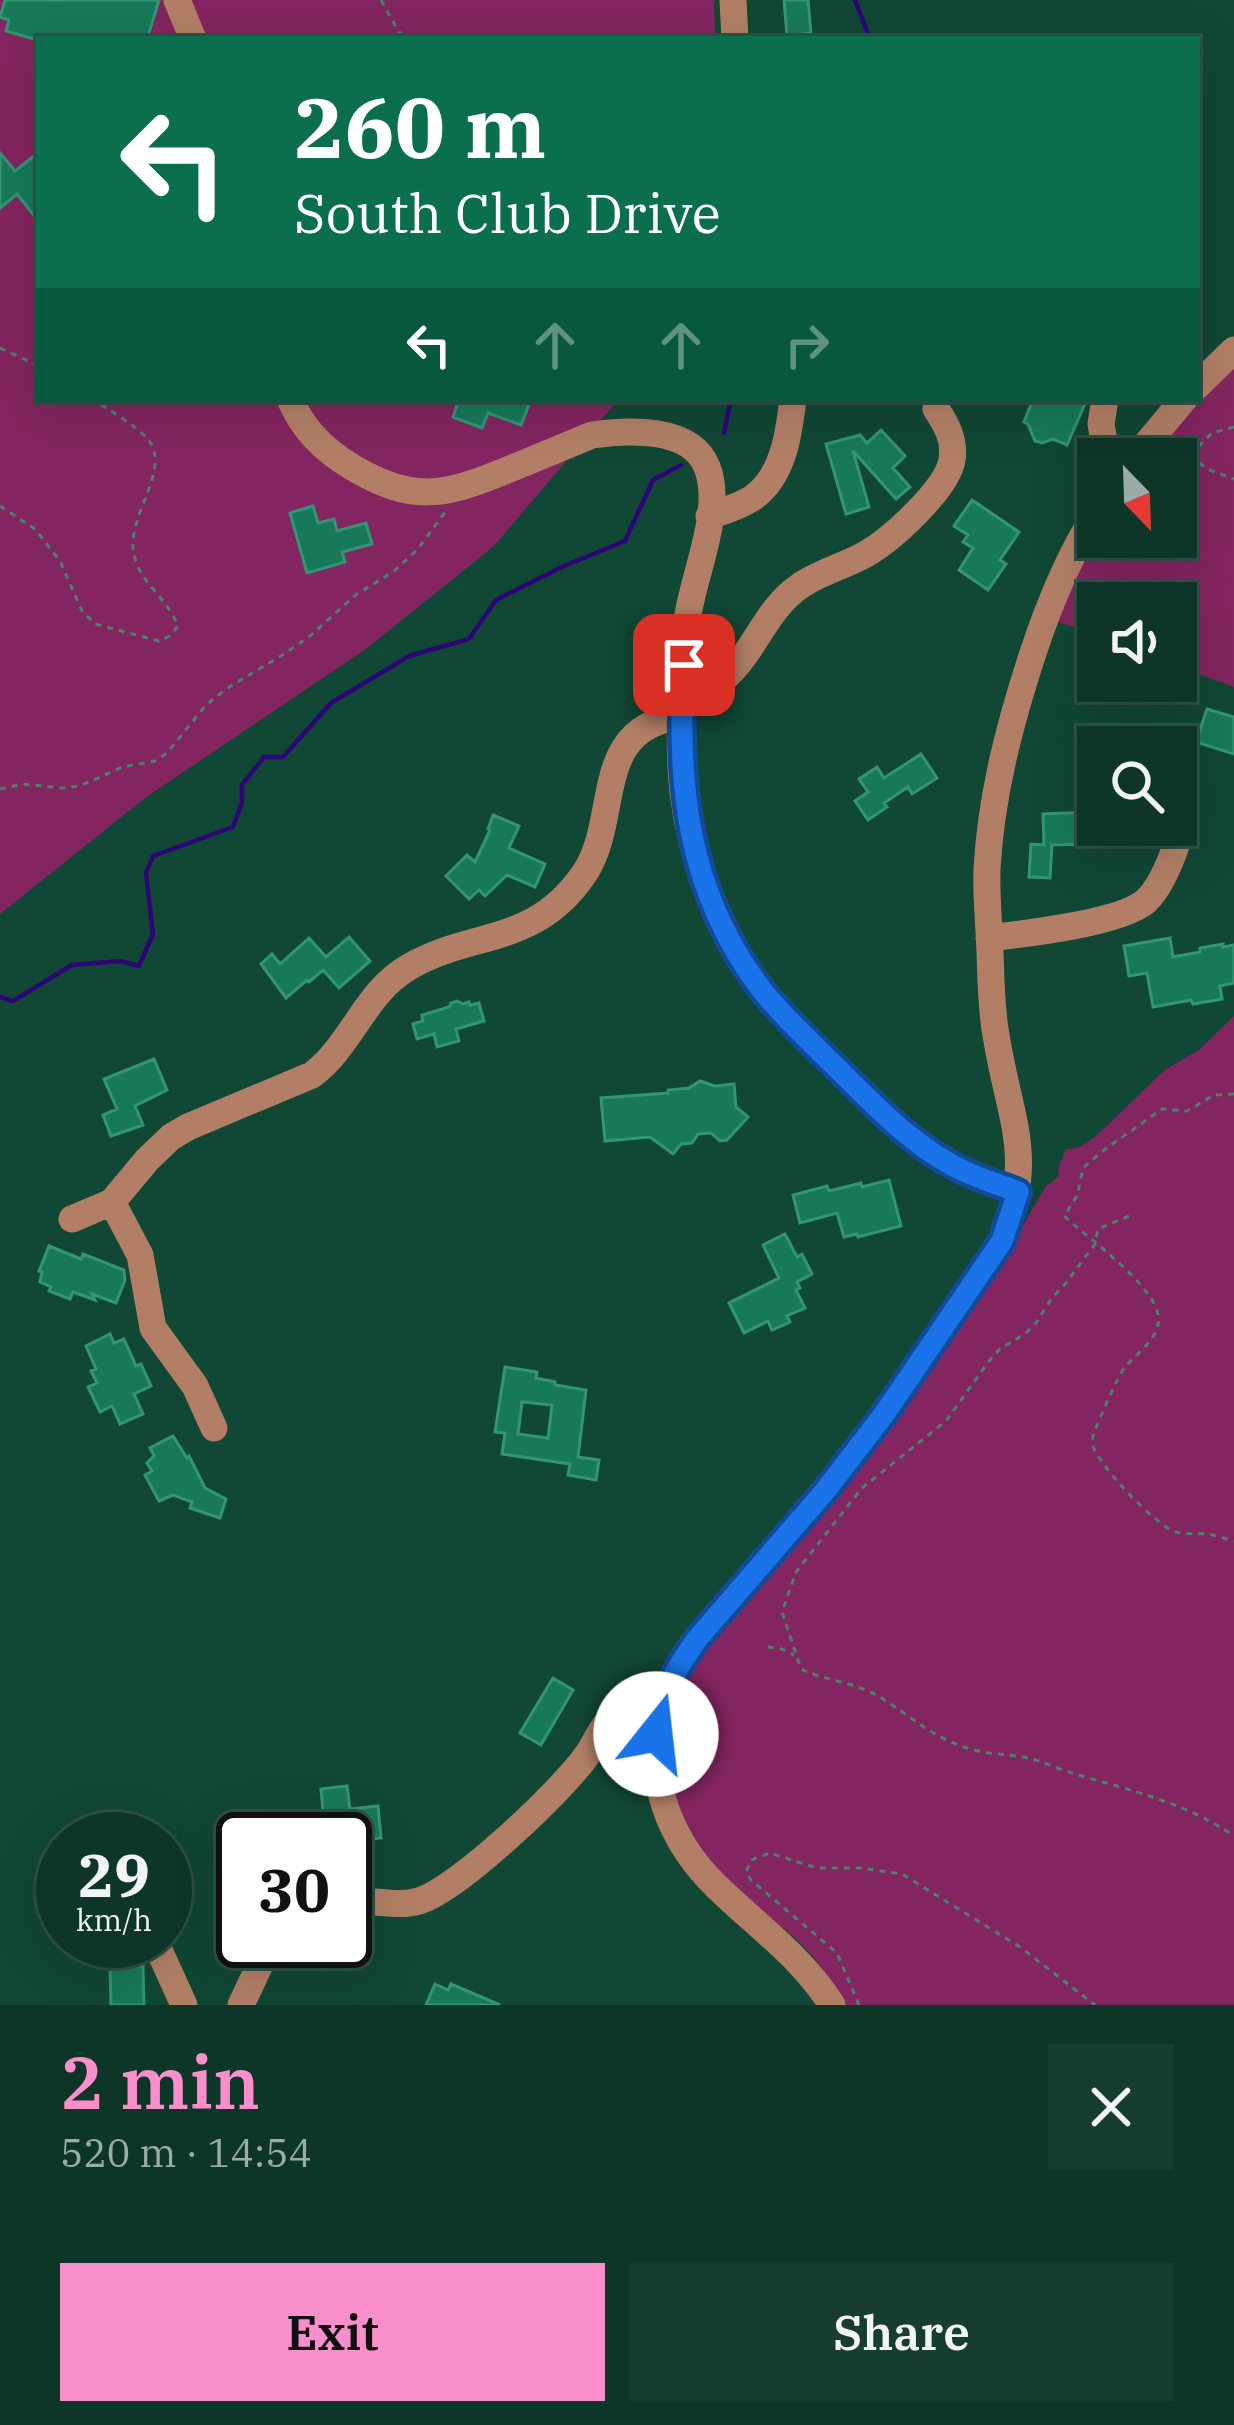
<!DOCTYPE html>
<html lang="en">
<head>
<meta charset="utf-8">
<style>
	body { margin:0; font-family:"IBM Plex Serif",serif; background:#163d30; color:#f1f3f6; height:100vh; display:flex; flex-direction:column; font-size:45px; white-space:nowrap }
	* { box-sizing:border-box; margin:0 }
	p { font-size:39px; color:#9aaba8 }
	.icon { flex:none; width:66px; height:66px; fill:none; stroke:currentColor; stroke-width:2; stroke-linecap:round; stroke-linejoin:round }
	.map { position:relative; height:2005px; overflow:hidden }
	.drawer { display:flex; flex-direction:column; background:#0d3528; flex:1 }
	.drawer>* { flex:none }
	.top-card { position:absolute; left:36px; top:36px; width:1164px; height:366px; border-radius:0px; box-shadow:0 12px 48px #0002,0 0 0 3px #2d5045; background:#0b6e4f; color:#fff; overflow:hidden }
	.needle { width:78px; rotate:157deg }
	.fabs { position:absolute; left:1077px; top:438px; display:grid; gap:24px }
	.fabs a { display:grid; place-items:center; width:120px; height:120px; border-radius:0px; background:#0d3528; box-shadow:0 12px 48px #0002,0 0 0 3px #2d5045; font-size:60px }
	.speed { position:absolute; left:36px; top:1812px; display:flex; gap:24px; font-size:60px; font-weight:700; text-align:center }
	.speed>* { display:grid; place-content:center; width:156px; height:156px; border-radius:50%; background:#0d3528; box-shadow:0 12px 48px #0002,0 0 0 3px #2d5045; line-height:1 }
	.speed small { font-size:30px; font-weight:400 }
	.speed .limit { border:6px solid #111; border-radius:18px; background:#fff; color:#111 }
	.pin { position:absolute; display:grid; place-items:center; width:102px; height:102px; color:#fff; margin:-51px; border-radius:24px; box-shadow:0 6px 18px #0006 }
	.me { position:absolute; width:132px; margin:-66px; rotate:16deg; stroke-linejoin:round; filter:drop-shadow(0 0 9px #0008) }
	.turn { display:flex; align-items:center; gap:42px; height:252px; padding:0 60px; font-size:54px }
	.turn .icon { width:156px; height:156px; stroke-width:2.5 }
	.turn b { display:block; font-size:84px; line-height:102px }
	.lanes { display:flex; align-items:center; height:114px; padding:0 60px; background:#0003; justify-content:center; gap:60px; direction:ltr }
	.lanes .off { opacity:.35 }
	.round { display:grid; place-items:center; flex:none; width:126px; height:126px; border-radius:0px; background:#163d30 }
	.overview { display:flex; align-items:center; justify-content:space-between; height:204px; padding:0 60px }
	h1 { font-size:72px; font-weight:600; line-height:90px; color:#f98fca }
	.action { display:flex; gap:24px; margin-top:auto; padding:24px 60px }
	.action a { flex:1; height:138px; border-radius:0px; background:#f98fca; color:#111; font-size:48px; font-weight:600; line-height:138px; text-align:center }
	.action a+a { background:#163d30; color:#f1f3f6 }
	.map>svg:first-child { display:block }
</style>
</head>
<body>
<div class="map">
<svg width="1234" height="2005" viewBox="0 0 1234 2005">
	<rect width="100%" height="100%" fill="#114735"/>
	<!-- green -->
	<path fill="#832560" d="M0 0H714L715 39H39V399H625L613 406 494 546 366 649 145 798 0 914Z
		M1234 361V687L1176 665V603H1098V636L1056 621 1098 528V537H1176V459H1146L1214 378Z
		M1234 1016V2005H841C834 1991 828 1976 819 1964 787 1922 735 1899 703 1857 660 1803 657 1734 685 1673L1006 1254 1046 1186 1059 1176 1058 1169 1066 1149 1078 1148 1095 1137 1166 1069 1199 1050Z"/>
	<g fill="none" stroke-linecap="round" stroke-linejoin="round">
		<!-- stream -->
		<path stroke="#2e0577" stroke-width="4.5" d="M855 0 870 39
			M724 433 731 399
			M0 997 13 1001 72 965 120 961 139 966 153 934 146 873 153 856 233 827 242 802V785L264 757H283L331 703 409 656 469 639 496 600 564 566 625 541 653 480 681 465"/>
	</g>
	<!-- building -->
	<path fill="#18785a" stroke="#329674" stroke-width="3" fill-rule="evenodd" d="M5 0H159L147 39H34L6 31 9 20 0 17Z
		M784 0H808L811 33 787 36Z
		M39 152V222L17 194 0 208V153L15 171Z
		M454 399H531L521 425 488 413 482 428 453 417 458 402Z
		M1033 399H1087L1067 445 1053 439 1042 443 1035 441 1028 424 1024 422Z
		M881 430 905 456 893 468 910 487 896 499 853 451 869 507 846 514 826 444 860 435 867 443Z
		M972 500 1019 532 1000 560 1006 564 988 590 959 570 973 548 963 542 968 535 954 526Z
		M313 506 318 523 334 519 337 531 366 523 372 544 342 552 345 562 307 573 290 513Z
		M1207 709 1234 717V754L1196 742Z
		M921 754 937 778 912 794 908 787 884 803 887 807 868 820 855 801 868 792 859 779 877 767 884 778Z
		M1090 812 1091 844 1050 845H1052L1050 878 1029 877 1031 844 1044 845 1043 814Z
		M493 815 519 826 509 848 545 864 535 887 507 875 485 896 479 890 469 899 446 876 467 855 475 862 490 830 488 829Z
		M349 937 370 961 339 988 323 970 309 982 307 980 286 998 261 964 272 954 280 964 309 938 326 957Z
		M1170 938 1173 957 1200 952V948L1223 944V947L1234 945V983L1220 986 1222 999 1193 1004 1191 1000 1153 1007 1147 973 1129 976 1124 946Z
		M457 1001 463 1004 469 1002 470 1005 479 1003 484 1021 456 1029 459 1041 437 1047 434 1034 417 1039 413 1024 423 1021 422 1015 449 1007 451 1003Z
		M154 1059 167 1090 135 1106 143 1125 111 1136 103 1115 117 1109 104 1079Z
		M700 1081 715 1086 734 1084 736 1107 748 1117 727 1140 720 1141 711 1133 698 1134 692 1143 681 1144 673 1154 650 1137 605 1141 601 1098 668 1093V1090L689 1088Z
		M889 1180 901 1226 858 1237 857 1234 844 1237 837 1213 800 1223 793 1195 827 1186 829 1191 861 1183 862 1187Z
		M785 1234 797 1257 802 1254 812 1274 797 1282 800 1288 796 1290 805 1308 787 1316 790 1322 772 1330 768 1321 744 1333 729 1303 779 1278 763 1245Z
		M49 1246 81 1259 83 1254 124 1270 125 1280 116 1303 92 1294 95 1300 73 1292 70 1299 49 1291 51 1287 40 1282 42 1272 39 1271Z
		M110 1334 114 1343 124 1339 136 1366 141 1364 151 1386 134 1394 143 1414 120 1424 112 1406 100 1412 88 1387 97 1383 91 1371 96 1369 86 1346Z
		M505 1367 537 1372 536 1378 555 1382V1385L586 1390 578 1457 599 1460 596 1480 568 1475 570 1464 502 1454 505 1433 495 1432ZM522 1402 552 1405 548 1438 518 1434Z
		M173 1436 187 1458 189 1456 205 1488 226 1499 220 1518 190 1508 192 1502 173 1495 159 1501 145 1475 152 1471 147 1463 154 1456 150 1448Z
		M553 1678 573 1690 541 1745 520 1733Z
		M347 1786 350 1809 378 1806 381 1838 345 1842V1839H262L259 1818 323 1811 321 1789Z
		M143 1966 144 2005H111L110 1967Z
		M435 1984 448 1990 451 1984 500 2005H426Z"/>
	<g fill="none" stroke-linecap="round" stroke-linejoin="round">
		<!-- path -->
		<path stroke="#4d806d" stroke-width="3" stroke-dasharray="6 6" stroke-linecap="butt" d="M381 0 399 32 407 39
			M0 348 39 366
			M1234 427 1212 433 1197 448V461L1207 469 1234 479
			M0 506 35 529 60 561 82 611 95 624 159 641 170 636 178 626C168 599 140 583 134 555 125 516 174 468 147 438 132 423 110 411 93 399
			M0 789 23 784 63 788 80 786 122 767 155 761 167 753 206 705 226 689 281 656 310 636 357 594 393 572 417 550 446 511
			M1234 1094 1214 1095 1187 1111 1162 1109 1104 1150 1083 1168 1077 1196 1064 1216C1088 1238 1153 1284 1158 1315 1162 1337 1138 1352 1125 1367 1119 1374 1091 1435 1092 1442 1095 1463 1152 1520 1171 1530 1181 1536 1196 1532 1207 1534 1216 1535 1225 1539 1234 1541
			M1129 1216 1098 1229 1095 1244 1066 1283 1051 1299 1036 1323 1026 1333 1000 1349 989 1361 946 1421 862 1488 796 1572 782 1612 801 1669C826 1681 854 1682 878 1696 913 1717 933 1739 974 1750 992 1755 1010 1754 1028 1758 1043 1761 1057 1769 1072 1773 1128 1790 1185 1802 1234 1836
			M768 1647 782 1649 794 1655
			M859 2005 837 1953 751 1880 746 1872 751 1860 770 1853 817 1868H861L902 1874 1020 1947 1095 2005"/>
		<!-- minor -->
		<path stroke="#b27f66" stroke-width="27" d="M177 0 193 39
			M733 0 735 39
			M1197 386 1234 350
			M290 399C303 430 324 450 352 467 412 503 444 496 505 471 534 459 563 447 592 435 627 430 691 426 707 467 725 512 690 581 686 628 682 682 677 737 683 792 691 861 720 938 764 992 785 1018 809 1041 833 1064 871 1102 911 1143 959 1168 977 1178 998 1184 1018 1192
			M1105 399 1101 424 1107 459
			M1134 459 1184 399
			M709 516C724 511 741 506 754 497 784 475 789 432 793 399
			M682 693C747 692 753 617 800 586 820 572 845 566 866 554 892 539 947 489 952 460 955 440 947 425 936 409
			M989 938C1024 934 1121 923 1146 901 1164 884 1176 848 1183 824 1187 810 1186 792 1186 777
			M112 1202 140 1255 153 1328 195 1386 214 1428
			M72 1219 112 1202 147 1160 171 1137 188 1127 312 1075C353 1044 364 993 409 967 472 930 534 947 584 874 622 818 589 728 681 716
			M345 1902C369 1898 396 1908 419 1901 457 1890 563 1790 587 1755 596 1743 600 1727 613 1718 626 1710 644 1709 658 1706
			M155 1941 184 2005
			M241 2005 271 1941
			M832 2005C801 1956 757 1926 716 1886 675 1846 653 1795 656 1738 656 1726 656 1712 660 1701 669 1678 684 1658 698 1638L825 1491 885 1413 1002 1241C1036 1154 1009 1119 996 1035 991 1008 991 979 990 952 989 924 986 896 987 869 991 795 1010 723 1033 653 1049 605 1069 554 1098 511"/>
	</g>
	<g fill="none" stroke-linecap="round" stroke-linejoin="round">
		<!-- route casing -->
		<g stroke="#114b97" stroke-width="30">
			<path id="route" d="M656 1734C660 1694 675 1670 698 1638L825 1491 885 1413 1002 1241 1018 1192C1001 1185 983 1180 966 1172 917 1150 875 1106 838 1069 812 1043 784 1018 761 989 687 891 676 783 684 665"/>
		</g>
		<!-- route -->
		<use href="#route" stroke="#1a73e8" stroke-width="21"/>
	</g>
</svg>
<div class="fabs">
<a><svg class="needle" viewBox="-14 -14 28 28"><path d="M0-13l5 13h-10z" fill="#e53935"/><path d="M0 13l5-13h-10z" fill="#9aaba8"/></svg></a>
<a><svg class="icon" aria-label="sound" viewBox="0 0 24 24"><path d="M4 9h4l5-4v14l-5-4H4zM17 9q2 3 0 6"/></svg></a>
<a><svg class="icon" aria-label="search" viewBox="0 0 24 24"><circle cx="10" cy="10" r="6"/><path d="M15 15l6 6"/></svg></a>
</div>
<div class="speed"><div>29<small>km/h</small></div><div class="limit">30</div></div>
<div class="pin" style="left:684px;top:665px;background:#d93025"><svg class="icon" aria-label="arrive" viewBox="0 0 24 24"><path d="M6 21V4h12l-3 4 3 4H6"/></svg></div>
<svg class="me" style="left:656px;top:1734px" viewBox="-20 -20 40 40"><circle r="19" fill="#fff"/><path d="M0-13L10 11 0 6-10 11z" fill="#1a73e8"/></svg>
<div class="top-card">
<div class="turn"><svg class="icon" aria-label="left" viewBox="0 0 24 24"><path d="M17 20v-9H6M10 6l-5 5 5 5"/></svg><div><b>260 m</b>South Club Drive</div></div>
<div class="lanes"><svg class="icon" aria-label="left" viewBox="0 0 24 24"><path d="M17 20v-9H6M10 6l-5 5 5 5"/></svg><svg class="icon off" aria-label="ahead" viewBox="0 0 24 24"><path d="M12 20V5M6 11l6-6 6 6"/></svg><svg class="icon off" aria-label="ahead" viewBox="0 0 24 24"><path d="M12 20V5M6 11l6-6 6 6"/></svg><svg class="icon off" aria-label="right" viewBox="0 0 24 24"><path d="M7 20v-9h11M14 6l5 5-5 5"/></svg></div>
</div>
</div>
<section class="drawer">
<div class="overview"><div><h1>2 min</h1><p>520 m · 14:54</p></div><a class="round"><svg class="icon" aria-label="close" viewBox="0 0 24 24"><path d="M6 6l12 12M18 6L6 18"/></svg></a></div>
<div class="action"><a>Exit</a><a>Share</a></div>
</section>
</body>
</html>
